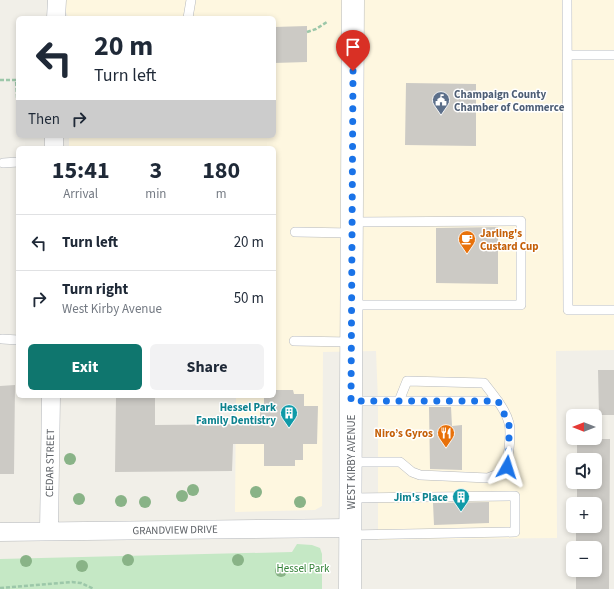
<!DOCTYPE html>
<html lang="en">
<head>
<meta charset="utf-8">
<style>
	body { margin:0; font-family:"Source Sans 3",sans-serif; background:#f2f2f3; color:#1f2937; height:100vh; display:flex; flex-direction:column; font-size:15px; white-space:nowrap }
	* { box-sizing:border-box; margin:0 }
	p { font-size:13px; color:#747a83 }
	.icon { flex:none; width:22px; height:22px; fill:none; stroke:currentColor; stroke-width:2; stroke-linecap:round; stroke-linejoin:round }
	.map { position:relative; flex:1; overflow:hidden }
	.panel { position:absolute; left:16px; top:146px; width:260px; height:252px; display:flex; flex-direction:column; background:#fff; border-radius:6px; box-shadow:0 2px 6px #0003 }
	.panel>* { flex:none }
	.hud { position:absolute; left:16px; top:16px; width:260px; height:122px; border-radius:6px; box-shadow:0 2px 6px #0003; background:#fff; color:#1f2937; overflow:hidden }
	.needle { width:26px; rotate:270deg }
	.tools { position:absolute; left:566px; top:409px; display:grid; gap:8px }
	.tools a { display:grid; place-items:center; width:36px; height:36px; border-radius:6px; background:#fff; box-shadow:0 2px 6px #0003; font-size:20px }
	.pin { position:absolute; display:grid; place-items:center; width:34px; height:34px; color:#fff; margin:-41px -17px; border-radius:50% 50% 50% 0; rotate:-45deg; box-shadow:0 0 4px #0007 }
	.pin .icon { rotate:45deg }
	.me { position:absolute; width:44px; margin:-22px; rotate:6deg; stroke-linejoin:round; filter:drop-shadow(0 0 3px #0008) }
	.turn { display:flex; align-items:center; gap:14px; height:84px; padding:0 12px; font-size:18px }
	.turn .icon { width:52px; height:52px; stroke-width:2.5 }
	.turn b { display:block; font-size:28px; line-height:34px }
	.then { display:flex; align-items:center; height:38px; padding:0 12px; background:#0003; gap:8px; font-size:15px }
	.eta { display:flex; justify-content:space-evenly; align-items:center; height:68px; text-align:center }
	.eta b { font-size:24px; font-weight:700; line-height:28px }
	.button { display:flex; gap:8px; margin-top:auto; padding:8px 12px }
	.button a { flex:1; height:46px; border-radius:6px; background:#0f766e; color:#fff; font-size:16px; font-weight:700; line-height:46px; text-align:center }
	.button a+a { background:#f2f2f3; color:#1f2937 }
	ul { padding:0; list-style:none }
	li { display:flex; align-items:center; gap:12px; height:56px; padding:0 12px; border-top:1px solid #e0e1e3 }
	li div { flex:1 }
	li b { display:block; font-size:15px }
	li em { font-style:normal }
	.map>svg:first-child { display:block }
</style>
</head>
<body>
<div class="map">
<svg width="614" height="589" viewBox="0 0 614 589">
	<rect width="100%" height="100%" fill="#f1efe8"/>
	<!-- commercial -->
	<path fill="#fef7e0" d="M59 0H614V350L556 351 557 538 378 540V401L376 351 323 352 322 506 315 510 235 512 236 396H274V148H69V136H274V18H69Z"/>
	<!-- green -->
	<path fill="#c5e8c5" d="M297 544 312 545 320 548 322 554V589H0V559L292 552Z"/>
	<!-- building -->
	<path fill="#cccac5" d="M307 26V62L274 63V27Z
		M406 83 476 84V146L405 145Z
		M498 227V284L436 283V228Z
		M598 370H614V415H599Z
		M15 385 14 474H0V386Z
		M274 390H293L294 394H304V406H318L317 444H303V460H295V466H264V444H233L232 471 115 472 116 396H155V425L260 424V412H264V396H274Z
		M429 407H451L452 426 462 425V470L430 469Z
		M577 439H610L609 589H576V570H595V548H576V526H595V504H577V482H595V460H577Z
		M489 502V523L434 525 433 503Z"/>
	<g fill="none" stroke-linecap="round" stroke-linejoin="round">
		<!-- service casing -->
		<g stroke="#b5b8bc" stroke-width="10">
			<path id="service" d="M567 0 568 310H614
				M188 18 191 0
				M568 55H614
				M3 163 18 162
				M295 232 352 233
				M352 305H521V221L352 222
				M2 339 18 340
				M294 341 351 342
				M399 401H498
				M351 462H400L412 472 420 475 488 478 498 474 507 467C508 455 512 434 509 423 505 408 493 395 484 383L407 381 399 401H351
				M350 535 515 532V496L351 498"/>
		</g>
		<!-- minor casing -->
		<g stroke="#b5b8bc" stroke-width="19">
			<path id="minor" d="M56 18 57 0
				M54 148V136
				M49 531 51 396
				M0 532 350 528"/>
		</g>
		<!-- secondary casing -->
		<g stroke="#b6babf" stroke-width="23">
			<path id="secondary" d="M350 589 353 0"/>
		</g>
		<!-- path -->
		<path stroke="#9cc7a9" stroke-width="2.5" stroke-dasharray="4 2" stroke-linecap="butt" d="M307 32 316 29 327 22
			M0 80H16L18 112
			M0 588 72 582 81 583 94 589"/>
		<!-- service -->
		<use href="#service" stroke="#fff" stroke-width="9"/>
		<!-- minor -->
		<use href="#minor" stroke="#fff" stroke-width="18"/>
		<!-- secondary -->
		<use href="#secondary" stroke="#fff" stroke-width="22"/>
	</g>
	<!-- trees -->
	<g fill="#89b387">
		<circle cx="70" cy="459" r="6"/>
		<circle cx="193" cy="490" r="6"/>
		<circle cx="256" cy="492" r="6"/>
		<circle cx="182" cy="496" r="6"/>
		<circle cx="79" cy="499" r="6"/>
		<circle cx="121" cy="501" r="6"/>
		<circle cx="145" cy="502" r="6"/>
		<circle cx="300" cy="502" r="6"/>
		<circle cx="128" cy="560" r="6"/>
		<circle cx="238" cy="560" r="6"/>
		<circle cx="26" cy="561" r="6"/>
		<circle cx="82" cy="566" r="6"/>
		<circle cx="281" cy="571" r="6"/>
	</g>
	<g fill="none" stroke-linecap="round" stroke-linejoin="round">
		<!-- route -->
		<path stroke="#1a73e8" stroke-width="7" stroke-dasharray="0 12.6" d="M353 71 351 401H498L509 424V446L507 467"/>
	</g>
	<!-- icons -->
	<defs>
		<g id="civic-pin" transform="scale(0.9)"><path d="M0 17L-7.5 6A9.5 9.5 0 1 1 7.5 6Z" fill="#5c6f8a" stroke="#fff"/><path d="M-.6-6.5H3V-4.5H.6V-3L4-1V1h2V6H-6V1h2V-1L-.6-3ZM-1.2 2.5V6h2.4V2.5Z" fill="#fff"/></g>
		<g id="cafe-pin" transform="scale(0.9)"><path d="M0 17L-7.5 6A9.5 9.5 0 1 1 7.5 6Z" fill="#e8710a" stroke="#fff"/><path d="M-5.5-4.5H6V0H3Q3 3.5 0 3.5H-2.5Q-5.5 3.5-5.5 0ZM3-3.2v2h1.7v-2ZM-6 4.5H4V6H-6Z" fill="#fff"/></g>
		<g id="building-pin" transform="scale(0.9)"><path d="M0 17L-7.5 6A9.5 9.5 0 1 1 7.5 6Z" fill="#0f9aa8" stroke="#fff"/><path d="M-4-6H4V6H1V3H-1V6H-4ZM-2.5-4.3h1.7v1.8h-1.7ZM.8-4.3h1.7v1.8H.8ZM-2.5-1h1.7V.8h-1.7ZM.8-1h1.7V.8H.8Z" fill="#fff"/></g>
		<g id="restaurant-pin" transform="scale(0.9)"><path d="M0 17L-7.5 6A9.5 9.5 0 1 1 7.5 6Z" fill="#e8710a" stroke="#fff"/><path d="M-5-6h1v4h1v-4h1v4h1v-4h1v5L-1.5 .5V6h-2V.5L-5-1ZM5-6V6H3V1.5H1.5Q1.5-4 5-6Z" fill="#fff"/></g>
	</defs>
	<g fill-rule="evenodd">
		<use href="#civic-pin" x="441" y="100"/>
		<use href="#cafe-pin" x="467" y="239"/>
		<use href="#building-pin" x="289" y="413"/>
		<use href="#restaurant-pin" x="446" y="433"/>
		<use href="#building-pin" x="461" y="497"/>
	</g>
	<g text-anchor="middle" dominant-baseline="central" stroke-width="3" stroke-linejoin="round" paint-order="stroke">
		<!-- service labels -->
		<g font-size="11" font-weight="bold" fill="#4e5e75" stroke="#fff" text-anchor="start">
			<text x="454" y="94">Champaign County<tspan x="454" dy="13">Chamber of Commerce</tspan></text>
		</g>
		<!-- food labels -->
		<g font-size="11" font-weight="bold" fill="#c56008" stroke="#fff" text-anchor="start">
			<text x="480" y="233">Jarling's<tspan x="480" dy="13">Custard Cup</tspan></text>
			<text x="433" y="433" text-anchor="end">Niro’s Gyros</text>
		</g>
		<!-- culture labels -->
		<g font-size="11" font-weight="bold" fill="#0d838f" stroke="#fff" text-anchor="end">
			<text x="276" y="407">Hessel Park<tspan x="276" dy="13">Family Dentistry</tspan></text>
			<text x="448" y="497">Jim's Place</text>
		</g>
		<!-- street labels -->
		<g font-size="11" fill="#5f6368" stroke="#fff">
			<text transform="translate(351 462) rotate(-90)">WEST KIRBY AVENUE</text>
			<text transform="translate(50 463) rotate(-89)">CEDAR STREET</text>
			<text transform="translate(175 530) rotate(-1)">GRANDVIEW DRIVE</text>
		</g>
		<!-- park labels -->
		<g font-size="11" fill="#348238" stroke="#fff">
			<text x="303" y="568">Hessel Park</text>
		</g>
	</g>
</svg>
<div class="tools">
<a><svg class="needle" viewBox="-14 -14 28 28"><path d="M0-13l5 13h-10z" fill="#e53935"/><path d="M0 13l5-13h-10z" fill="#747a83"/></svg></a>
<a><svg class="icon" aria-label="sound" viewBox="0 0 24 24"><path d="M4 9h4l5-4v14l-5-4H4zM17 9q2 3 0 6"/></svg></a>
<a>+</a>
<a>−</a>
</div>
<div class="pin" style="left:353px;top:71px;background:#d93025"><svg class="icon" aria-label="arrive" viewBox="0 0 24 24"><path d="M6 21V4h12l-3 4 3 4H6"/></svg></div>
<svg class="me" style="left:507px;top:467px" viewBox="-20 -20 40 40"><path d="M0-17L14 15 0 8-14 15z" fill="#1a73e8" stroke="#fff" stroke-width="4"/></svg>
<div class="hud">
<div class="turn"><svg class="icon" aria-label="left" viewBox="0 0 24 24"><path d="M17 20v-9H6M10 6l-5 5 5 5"/></svg><div><b>20 m</b>Turn left</div></div>
<div class="then">Then<svg class="icon" aria-label="right" viewBox="0 0 24 24"><path d="M7 20v-9h11M14 6l5 5-5 5"/></svg></div>
</div>
<section class="panel">
<div class="eta">
<div><b>15:41</b><p>Arrival</p></div>
<div><b>3</b><p>min</p></div>
<div><b>180</b><p>m</p></div>
</div>
<ul>
<li><svg class="icon" aria-label="left" viewBox="0 0 24 24"><path d="M17 20v-9H6M10 6l-5 5 5 5"/></svg><div><b>Turn left</b></div><em>20 m</em></li>
<li><svg class="icon" aria-label="right" viewBox="0 0 24 24"><path d="M7 20v-9h11M14 6l5 5-5 5"/></svg><div><b>Turn right</b><p>West Kirby Avenue</p></div><em>50 m</em></li>
</ul>
<div class="button"><a>Exit</a><a>Share</a></div>
</section>
</div>
</body>
</html>
